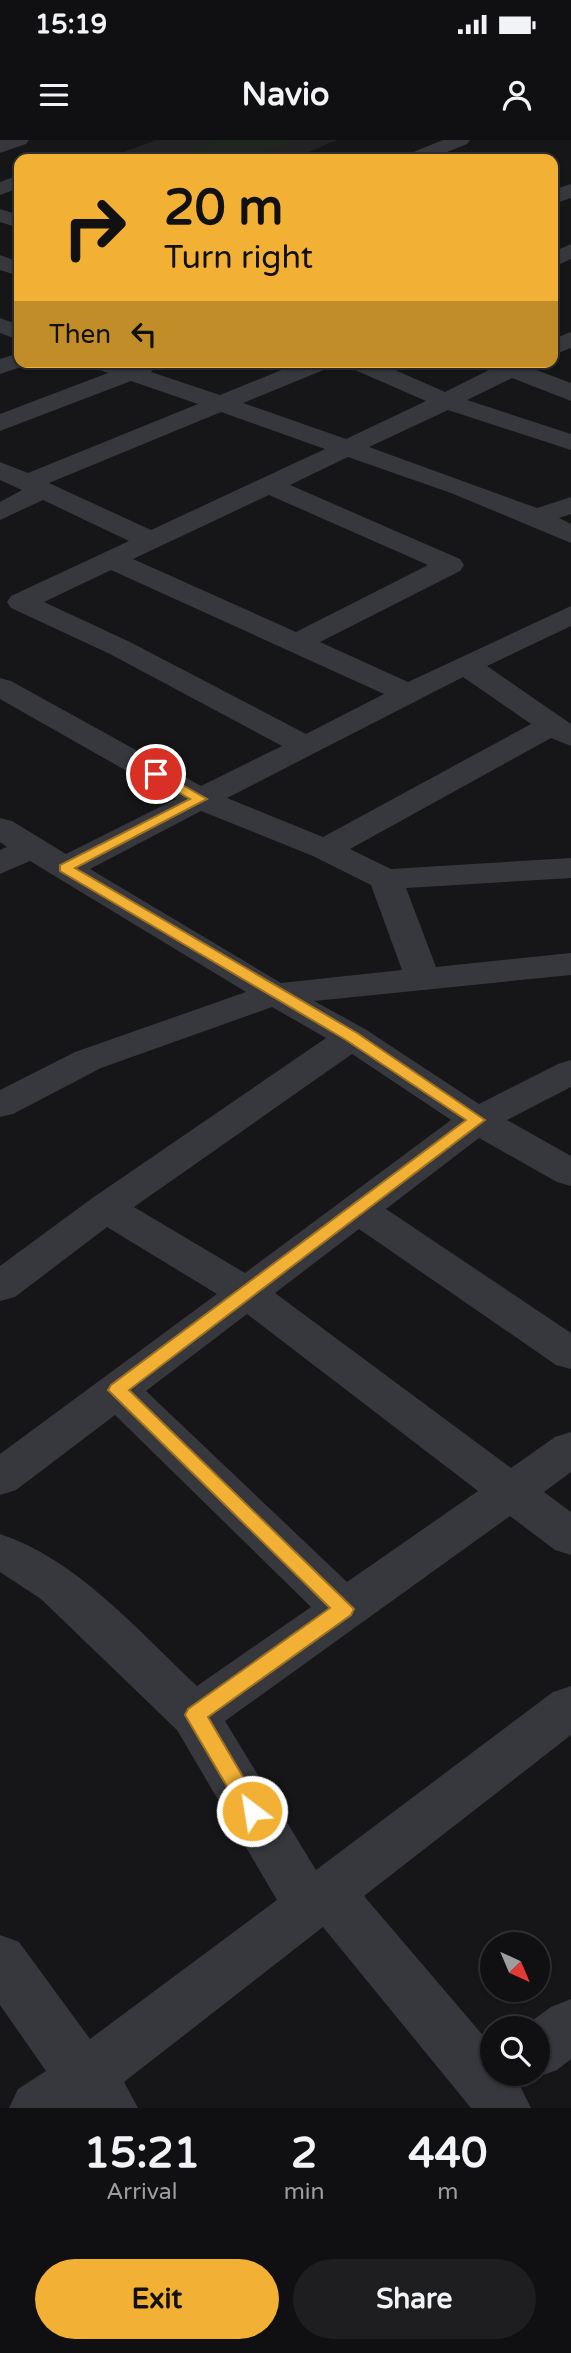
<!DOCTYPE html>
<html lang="en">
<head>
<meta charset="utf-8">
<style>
	body { margin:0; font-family:"Varela Round",sans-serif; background:#1e1e20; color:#f1f3f6; height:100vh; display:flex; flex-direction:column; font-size:26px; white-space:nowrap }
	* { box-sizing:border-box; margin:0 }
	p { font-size:23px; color:#9c9d9f }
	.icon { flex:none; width:38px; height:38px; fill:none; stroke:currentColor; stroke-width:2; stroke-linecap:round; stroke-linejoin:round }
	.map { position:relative; height:1968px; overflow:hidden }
	.panel { display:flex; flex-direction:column; background:#101012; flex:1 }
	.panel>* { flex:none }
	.top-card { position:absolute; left:14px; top:14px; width:544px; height:214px; border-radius:14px; box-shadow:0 2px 5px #0004,0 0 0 2px #303032; background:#f2b134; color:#111; overflow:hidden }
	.needle { width:46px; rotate:136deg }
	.buttons { position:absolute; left:480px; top:1792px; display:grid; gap:14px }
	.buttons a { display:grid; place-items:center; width:70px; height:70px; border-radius:50%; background:#101012; box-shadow:0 2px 5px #0004,0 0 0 2px #303032; font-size:35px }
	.pin { position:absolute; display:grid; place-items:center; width:60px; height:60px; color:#fff; margin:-30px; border:4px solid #fff; border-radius:50%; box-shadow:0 2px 7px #0007 }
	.me { position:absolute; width:77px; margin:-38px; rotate:329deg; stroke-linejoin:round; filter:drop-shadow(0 0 5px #0008) }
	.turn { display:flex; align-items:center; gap:24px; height:147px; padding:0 35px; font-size:32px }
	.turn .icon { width:91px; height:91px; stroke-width:2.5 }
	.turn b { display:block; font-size:49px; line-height:60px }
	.then { display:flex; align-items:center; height:66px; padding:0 35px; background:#0003; gap:14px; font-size:26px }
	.eta { display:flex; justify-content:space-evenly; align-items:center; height:119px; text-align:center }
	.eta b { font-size:42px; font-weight:700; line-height:49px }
	.primary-button { display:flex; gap:14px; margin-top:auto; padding:14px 35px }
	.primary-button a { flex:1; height:80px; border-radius:42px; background:#f2b134; color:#111; font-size:28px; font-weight:700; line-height:80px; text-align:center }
	.primary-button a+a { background:#1e1e20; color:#f1f3f6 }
	.status { display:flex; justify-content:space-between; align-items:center; height:49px; padding:0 35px; background:#101012; direction:ltr }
	.status svg { height:19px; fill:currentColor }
	header { display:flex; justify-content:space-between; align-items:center; height:91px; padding:0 35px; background:#101012; font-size:32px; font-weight:700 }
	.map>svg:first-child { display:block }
</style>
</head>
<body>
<div class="status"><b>15:19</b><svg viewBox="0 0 49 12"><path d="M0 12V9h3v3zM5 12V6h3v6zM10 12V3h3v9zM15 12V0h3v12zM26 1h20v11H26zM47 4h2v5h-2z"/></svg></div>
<header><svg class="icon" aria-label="menu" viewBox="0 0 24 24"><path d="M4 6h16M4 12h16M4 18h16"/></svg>Navio<svg class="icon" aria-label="person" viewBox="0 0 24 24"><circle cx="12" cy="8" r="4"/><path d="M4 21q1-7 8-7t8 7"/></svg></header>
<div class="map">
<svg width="571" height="1968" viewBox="0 0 571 1968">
	<rect width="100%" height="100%" fill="#161618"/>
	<!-- built -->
	<path fill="#222225" d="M156 0H337L292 19H118L110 17Z"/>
	<!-- green -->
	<path fill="#1e261f" d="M220 0H298C257 16 224 28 180 15Z"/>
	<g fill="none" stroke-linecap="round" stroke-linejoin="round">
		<!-- minor -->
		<path fill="#37383d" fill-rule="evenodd" d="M0 0H29L26 4 0 13Z
			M443 0H470L467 4 430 19H403L406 15Z
			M19 35V48L0 55V42Z
			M571 44V58L553 64V50Z
			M0 69 19 75V88L0 82Z
			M571 104V119L553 127V112Z
			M0 115 19 122V136L0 130Z
			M0 178 19 185V200L0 193Z
			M571 192V208L553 215V199Z
			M19 213V222H29L27 225 0 234V219Z
			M88 222 150 223 154 228 151 232 220 255 301 222H335L331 227 243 263 346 299 426 261 348 227 344 222H377L445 252 505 222H536L531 228 571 243V261L512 238 467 260 571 294V310L448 270 369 307 537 368 571 357V374L559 378 571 384V403L451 353 348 317 290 345 460 419 464 425 460 431 320 502 408 542 571 466V486L487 526 571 584V606L551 598 350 709 391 729 571 718V738L406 748 436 827 571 813V835L314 861 365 889 479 964 558 924 571 920V947L507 980 571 1016V1046L557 1042 479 998 386 1069 571 1193V1229L556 1225 359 1089 275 1153 511 1328 555 1297 571 1292V1332L544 1352 571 1372V1415L555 1410 510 1376 225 1581 316 1730 553 1552 571 1546V1595L364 1756 492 1906V1934H514L531 1968H471L323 1787 124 1942 138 1968H9L18 1949 46 1931 0 1865V1795L19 1802 90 1899 277 1760 177 1590 41 1459 0 1432V1394C77 1419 139 1492 197 1546L311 1467 115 1275 16 1350 0 1355V1314L217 1154 107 1087 15 1157 0 1161V1126L91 1059 326 898 272 867 101 928 13 974 0 977V950L75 912 246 852 30 721 0 734V710L7 707 0 702V678L12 681 66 714 176 659 0 559V538L11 541 201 646 282 606 110 514 11 468 7 462 11 456 129 401 43 360 0 380V362L22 350 0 340V322L28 333 198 264 131 241 0 291V274L108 233 92 227ZM221 272 325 309 151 390 49 343ZM269 355 428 425 296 492 133 419ZM111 430 384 554 306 594 130 502 44 462ZM463 537 531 584 323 697 227 658ZM201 671 313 716 371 745 402 830 281 843 90 729ZM352 914 451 980 245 1133 134 1067ZM247 1174 478 1351 347 1442 146 1251Z
			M571 1859V1919L557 1930 537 1937 527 1934H537V1888H522L551 1867Z"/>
	</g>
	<!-- route -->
	<path fill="#f2b134" stroke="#9d7322" stroke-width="2" d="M156 630 207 659 75 728 357 893 485 980 129 1250 354 1469 351 1475 208 1577 263 1671 260 1677 252 1680 245 1677 185 1575 188 1569 330 1468 108 1250 111 1245 466 980 346 900 60 731V725L190 659 151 637 149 634Z"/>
</svg>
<div class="buttons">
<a><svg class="needle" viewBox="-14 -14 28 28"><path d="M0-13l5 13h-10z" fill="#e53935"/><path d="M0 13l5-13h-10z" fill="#9c9d9f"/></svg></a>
<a><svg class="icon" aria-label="search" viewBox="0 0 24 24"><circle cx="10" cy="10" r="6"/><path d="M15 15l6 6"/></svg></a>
</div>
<div class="pin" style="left:156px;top:634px;background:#d93025"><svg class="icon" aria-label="arrive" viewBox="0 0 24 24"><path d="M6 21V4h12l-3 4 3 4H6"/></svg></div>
<svg class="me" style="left:252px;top:1671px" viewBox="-20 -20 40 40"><circle r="17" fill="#f2b134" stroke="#fff" stroke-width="3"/><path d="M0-11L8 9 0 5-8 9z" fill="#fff"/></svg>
<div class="top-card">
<div class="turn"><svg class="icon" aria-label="right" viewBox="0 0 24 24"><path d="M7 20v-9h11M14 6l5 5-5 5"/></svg><div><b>20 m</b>Turn right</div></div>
<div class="then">Then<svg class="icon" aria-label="left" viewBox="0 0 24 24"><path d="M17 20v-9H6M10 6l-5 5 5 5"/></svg></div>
</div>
</div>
<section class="panel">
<div class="eta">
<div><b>15:21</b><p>Arrival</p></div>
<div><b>2</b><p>min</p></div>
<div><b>440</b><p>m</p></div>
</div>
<div class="primary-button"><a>Exit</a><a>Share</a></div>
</section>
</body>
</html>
